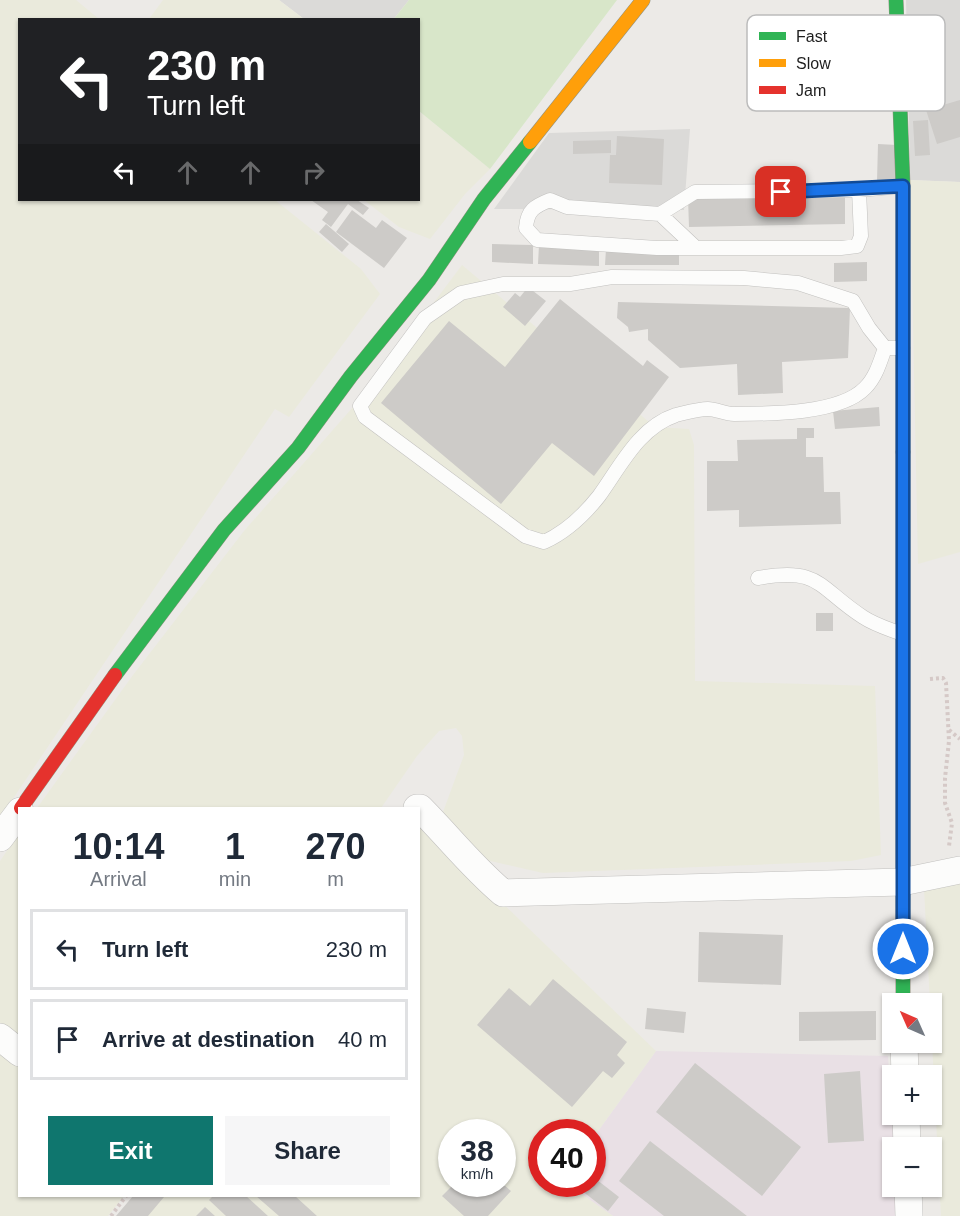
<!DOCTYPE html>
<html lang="en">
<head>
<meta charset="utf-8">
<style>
	body { margin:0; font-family:Arial,sans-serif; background:#f6f6f7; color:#1f2937; height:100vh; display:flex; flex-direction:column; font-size:22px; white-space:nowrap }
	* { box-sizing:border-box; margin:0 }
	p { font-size:20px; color:#747a83 }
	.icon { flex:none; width:33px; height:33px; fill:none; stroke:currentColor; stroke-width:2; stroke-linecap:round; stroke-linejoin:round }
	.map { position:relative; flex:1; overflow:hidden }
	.details { position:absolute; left:18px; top:807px; width:402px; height:390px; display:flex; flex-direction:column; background:#fff; border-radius:0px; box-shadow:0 2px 4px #0004 }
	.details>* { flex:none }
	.guide { position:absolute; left:18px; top:18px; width:402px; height:183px; border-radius:0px; box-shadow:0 2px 4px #0004; background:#202124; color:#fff; overflow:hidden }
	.needle { width:39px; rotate:315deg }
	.buttons { position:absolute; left:882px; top:993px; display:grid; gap:12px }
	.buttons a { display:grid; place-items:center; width:60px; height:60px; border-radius:0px; background:#fff; box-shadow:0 2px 4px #0004; font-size:30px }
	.speed { position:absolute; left:438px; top:1119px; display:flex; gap:12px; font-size:30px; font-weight:700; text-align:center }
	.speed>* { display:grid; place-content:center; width:78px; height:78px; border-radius:50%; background:#fff; box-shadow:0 2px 4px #0004; line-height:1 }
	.speed small { font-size:15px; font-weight:400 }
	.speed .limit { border:9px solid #d22; background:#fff; color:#111 }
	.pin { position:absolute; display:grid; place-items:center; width:51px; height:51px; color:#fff; margin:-26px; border-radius:12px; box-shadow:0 3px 9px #0006 }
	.me { position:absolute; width:66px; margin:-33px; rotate:0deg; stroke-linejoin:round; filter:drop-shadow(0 0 4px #0008) }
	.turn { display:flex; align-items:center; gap:21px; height:126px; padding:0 30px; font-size:27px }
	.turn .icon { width:78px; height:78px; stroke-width:2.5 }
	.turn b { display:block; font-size:42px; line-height:51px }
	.lanes { display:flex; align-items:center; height:57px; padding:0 30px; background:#0003; justify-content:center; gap:30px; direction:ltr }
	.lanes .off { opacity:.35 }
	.eta { display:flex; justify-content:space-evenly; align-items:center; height:102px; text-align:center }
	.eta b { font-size:36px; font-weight:700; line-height:42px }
	.action { display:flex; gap:12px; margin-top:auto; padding:12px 30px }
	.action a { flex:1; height:69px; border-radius:0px; background:#0f766e; color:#fff; font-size:24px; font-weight:700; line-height:69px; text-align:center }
	.action a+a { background:#f6f6f7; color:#1f2937 }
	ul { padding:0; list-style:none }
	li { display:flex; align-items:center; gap:18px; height:81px; margin:0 12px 9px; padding:0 18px; border:3px solid #e0e1e3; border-radius:0px }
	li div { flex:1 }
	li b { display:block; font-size:22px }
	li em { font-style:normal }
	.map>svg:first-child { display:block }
</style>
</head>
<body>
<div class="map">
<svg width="960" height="1216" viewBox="0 0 960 1216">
	<rect width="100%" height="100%" fill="#eceae7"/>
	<!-- residential -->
	<path fill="#dbdad8" d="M279 0H409L393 20 304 19Z
		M906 0H960V182L910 180Z
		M690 129 684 210 494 209 549 133Z"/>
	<!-- industrial -->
	<path fill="#e9e0e5" d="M656 1051 888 1056 894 1147 892 1186 897 1187 899 1216H613L567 1184H592L593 1138Z"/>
	<!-- farmland -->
	<path fill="#eaeadc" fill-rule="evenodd" d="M0 0H76L99 19 20 20V200H275L361 269 380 294 289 417 275 409 0 818Z
		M163 0H279L304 19H149Z
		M419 111 490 169 465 194 430 239 399 227 364 200H418Z
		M910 180 960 182V552L918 564Z
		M462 265 655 427 689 429 694 445 695 681 875 686 881 855 851 861 543 873 486 860 460 835 443 812 464 755 462 736 456 728 439 731 417 756 381 808H37L133 675 244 531 368 390Z
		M419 823 656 1051 593 1138 592 1132H542V1184H567L613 1216H131L147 1196H418ZM452 1132H502V1184H452Z
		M19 833V1041L0 1025V861Z
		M960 860V1216H941L923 869Z
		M0 1044 19 1059 20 1196H124L108 1216H0Z"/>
	<!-- grass -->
	<path fill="#d8e6c9" d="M409 0H617L490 169 419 111 418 20H393Z"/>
	<!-- building -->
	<path fill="#cdcbc8" d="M960 100V137L937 144 926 110Z
		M928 120 930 155 915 156 913 121Z
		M617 136 664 139 662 185 609 183 610 155H616Z
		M611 140V153L573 154V141Z
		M878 144 897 145 896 182 877 181Z
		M845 195V224L689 227 688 198Z
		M311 200H357L369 208 363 215 348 204 331 227 322 220 328 212Z
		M352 210 376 228 382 220 407 238 384 268 336 232Z
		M326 224 349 244 342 252 319 232Z
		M492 244 533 245V264L492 262Z
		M539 245 599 246V266L538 264Z
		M606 249H679V265H605Z
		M867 262V281L834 282V263Z
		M528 287 546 301 525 326 503 307 515 293 520 297Z
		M560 299 643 366 647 360 669 377 594 476 552 443 501 504 381 403 449 321 505 367Z
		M618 302 850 308 848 358 782 362 783 393 738 395 737 364 680 368 648 340V329L629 332 628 327 617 318Z
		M879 407 880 426 835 429 833 411Z
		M797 428H814V438H806V457H823L824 492H840L841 524 739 527V510L707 511V461H738L737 440 797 439Z
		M816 613H833V631H816Z
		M699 932 783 935 781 985 698 982Z
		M553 979 627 1042 617 1055 625 1063 612 1078 603 1071 572 1107 477 1025 509 988 530 1006Z
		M647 1008 686 1012 684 1033 645 1029Z
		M876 1011V1040L799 1041V1012Z
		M695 1063 801 1147 762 1196 656 1112Z
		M860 1071 864 1141 828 1143 824 1074Z
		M650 1141 747 1216H664L619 1181Z
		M592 1176 619 1197 608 1211 573 1184H592Z
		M454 1184H503L511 1191 488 1216H464L442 1196Z
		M133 1196H162L164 1197 148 1216H116Z
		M213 1196H246L268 1216H226L209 1200Z
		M256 1196H295L317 1216H279Z
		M205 1207 215 1216H196Z"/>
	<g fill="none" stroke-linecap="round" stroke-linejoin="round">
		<!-- lane casing -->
		<g stroke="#c2c1bf" stroke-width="15">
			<path id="lane" d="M859 190 861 236 857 246 841 248H657L537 240 526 228C527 210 535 206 550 200L567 207 660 214 695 192 859 190 903 186
				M660 214 694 246
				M885 348C880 362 876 377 865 388 840 414 770 414 734 414 725 414 716 409 708 409 698 409 685 413 676 415 639 427 620 467 599 496 584 515 566 532 544 542L525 536 365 417 360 406 425 318 461 293 503 284H570L612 277 744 278 798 283 853 301 869 328 885 348H903
				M758 578C821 567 817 587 863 617 875 625 889 629 902 634"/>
		</g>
		<!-- street casing -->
		<g stroke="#c2c1bf" stroke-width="28">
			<path id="street" d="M417 808H420C448 836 472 867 503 893L902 882 960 870
				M0 838 20 811
				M0 1037 20 1053
				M904 1042 905 1076
				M906 1114 907 1148
				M908 1186 909 1216"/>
		</g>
		<!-- fast casing -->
		<g stroke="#929381" stroke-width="15">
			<path id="fast" d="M896 0 903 186V452
				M115 675 224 530 298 448 351 376 429 280 484 199 530 142
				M903 872V1004"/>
		</g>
		<!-- slow casing -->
		<g stroke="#929381" stroke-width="15">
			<path id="slow" d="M530 142 643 0
				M903 452V872"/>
		</g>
		<!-- jam casing -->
		<g stroke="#929381" stroke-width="15">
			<path id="jam" d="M21 808 115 675"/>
		</g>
		<!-- path -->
		<path stroke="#d5c9c7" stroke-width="4" stroke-dasharray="3 3" stroke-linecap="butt" d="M930 679 943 678 946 683 949 741 945 778V803L952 823 949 846
			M949 730 960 739
			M111 1216 126 1196"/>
		<!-- lane -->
		<use href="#lane" stroke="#fcfcfb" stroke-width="14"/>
		<!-- street -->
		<use href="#street" stroke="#fcfcfb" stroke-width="27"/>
		<!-- fast -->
		<use href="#fast" stroke="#30b455" stroke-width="14"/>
		<!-- slow -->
		<use href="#slow" stroke="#ff9f0a" stroke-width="14"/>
		<!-- jam -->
		<use href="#jam" stroke="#e5322d" stroke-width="14"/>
	</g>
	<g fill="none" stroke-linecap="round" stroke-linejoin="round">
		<!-- route casing -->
		<g stroke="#114b97" stroke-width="15">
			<path id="route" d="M781 192 903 186V949"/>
		</g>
		<!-- route -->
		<use href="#route" stroke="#1a73e8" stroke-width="10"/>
	</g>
	<!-- legend -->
	<rect x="747" y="15" width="198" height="96" rx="9" fill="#fff" stroke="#bcbcbc" stroke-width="1.5"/>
	<rect x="759" y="32" width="27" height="8" fill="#30b455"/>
	<rect x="759" y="59" width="27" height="8" fill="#ff9f0a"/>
	<rect x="759" y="86" width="27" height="8" fill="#e5322d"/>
	<g font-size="16" fill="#1e1e1e">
		<text x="796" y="42">Fast</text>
		<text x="796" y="69">Slow</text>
		<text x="796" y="96">Jam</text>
	</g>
</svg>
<div class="buttons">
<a><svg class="needle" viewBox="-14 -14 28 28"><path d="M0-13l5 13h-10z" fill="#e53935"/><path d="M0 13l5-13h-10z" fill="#747a83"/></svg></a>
<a>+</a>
<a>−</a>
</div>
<div class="speed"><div>38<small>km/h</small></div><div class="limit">40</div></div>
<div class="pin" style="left:781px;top:192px;background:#d93025"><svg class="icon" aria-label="arrive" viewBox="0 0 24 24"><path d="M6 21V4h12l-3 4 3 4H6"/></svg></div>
<svg class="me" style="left:903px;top:949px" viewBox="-20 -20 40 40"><circle r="17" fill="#1a73e8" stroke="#fff" stroke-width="3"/><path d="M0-11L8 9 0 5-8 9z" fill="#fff"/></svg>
<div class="guide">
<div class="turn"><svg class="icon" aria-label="left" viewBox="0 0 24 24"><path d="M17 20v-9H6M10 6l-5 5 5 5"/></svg><div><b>230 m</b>Turn left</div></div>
<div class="lanes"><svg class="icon" aria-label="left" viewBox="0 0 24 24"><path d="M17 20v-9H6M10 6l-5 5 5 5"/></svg><svg class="icon off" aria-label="ahead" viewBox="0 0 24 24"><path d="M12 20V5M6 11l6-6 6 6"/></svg><svg class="icon off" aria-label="ahead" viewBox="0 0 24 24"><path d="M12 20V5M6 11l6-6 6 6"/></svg><svg class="icon off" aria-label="right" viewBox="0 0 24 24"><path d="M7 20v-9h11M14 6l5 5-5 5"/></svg></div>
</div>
<section class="details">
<div class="eta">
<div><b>10:14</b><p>Arrival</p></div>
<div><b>1</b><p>min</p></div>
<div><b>270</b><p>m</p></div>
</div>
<ul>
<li><svg class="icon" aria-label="left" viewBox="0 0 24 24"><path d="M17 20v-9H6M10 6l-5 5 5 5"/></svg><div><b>Turn left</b></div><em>230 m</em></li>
<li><svg class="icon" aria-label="arrive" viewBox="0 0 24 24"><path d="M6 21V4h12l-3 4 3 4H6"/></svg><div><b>Arrive at destination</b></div><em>40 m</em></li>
</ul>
<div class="action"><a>Exit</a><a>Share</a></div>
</section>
</div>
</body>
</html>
